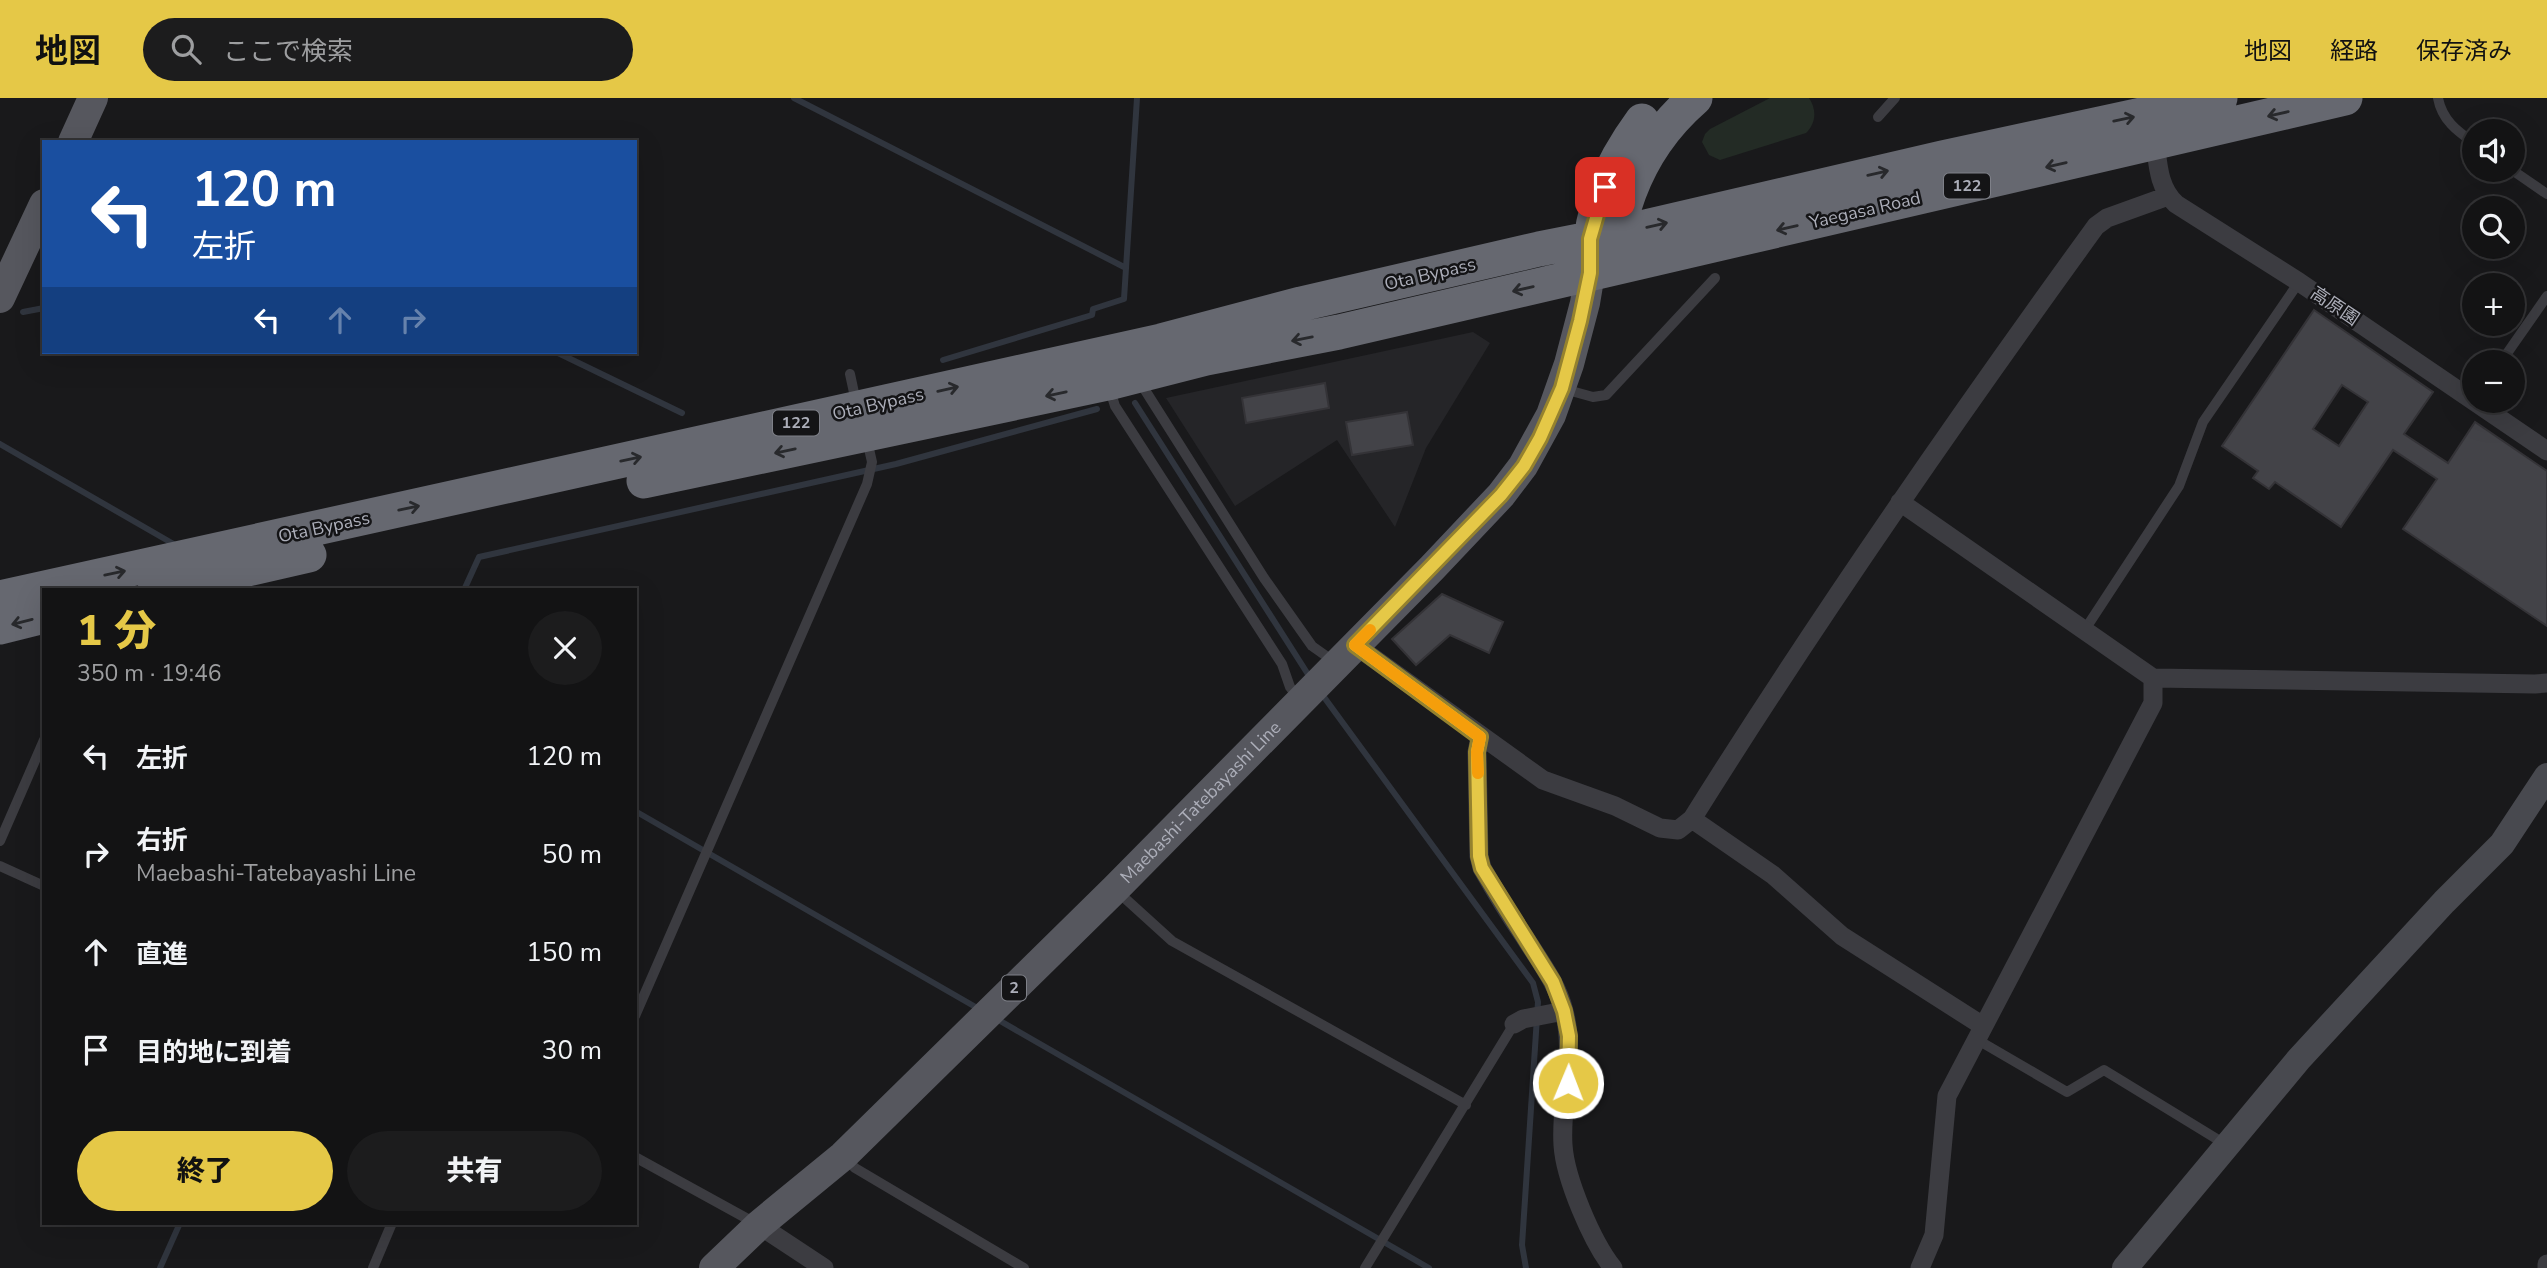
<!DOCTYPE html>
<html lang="ja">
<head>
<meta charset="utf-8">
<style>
	body { margin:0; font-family:"Nunito Sans","Noto Sans JP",sans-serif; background:#1c1c1d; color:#f1f3f6; height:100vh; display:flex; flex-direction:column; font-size:26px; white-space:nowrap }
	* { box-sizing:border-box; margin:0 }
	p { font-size:23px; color:#9d9ea0 }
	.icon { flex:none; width:38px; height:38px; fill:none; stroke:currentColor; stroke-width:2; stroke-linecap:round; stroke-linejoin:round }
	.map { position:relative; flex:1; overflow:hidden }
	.details { position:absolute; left:42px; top:490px; width:595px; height:637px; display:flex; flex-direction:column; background:#131314; border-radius:0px; box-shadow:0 7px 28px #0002,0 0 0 2px #323234 }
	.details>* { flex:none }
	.banner { position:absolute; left:42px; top:42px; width:595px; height:214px; border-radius:0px; box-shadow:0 7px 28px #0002,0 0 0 2px #323234; background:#1a4fa0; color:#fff; overflow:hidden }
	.tools { position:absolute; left:2462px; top:21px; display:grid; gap:14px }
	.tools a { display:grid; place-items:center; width:63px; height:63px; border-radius:50%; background:#131314; box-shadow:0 7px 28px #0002,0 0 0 2px #323234; font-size:35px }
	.pin { position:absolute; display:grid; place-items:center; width:60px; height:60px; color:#fff; margin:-30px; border-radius:14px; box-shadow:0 4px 10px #0006 }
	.me { position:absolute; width:77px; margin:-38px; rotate:1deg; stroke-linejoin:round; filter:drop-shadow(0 0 5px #0008) }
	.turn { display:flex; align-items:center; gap:24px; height:147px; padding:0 35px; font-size:32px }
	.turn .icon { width:91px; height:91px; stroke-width:2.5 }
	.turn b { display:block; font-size:49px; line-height:60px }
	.lanes { display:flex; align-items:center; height:66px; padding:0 35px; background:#0003; justify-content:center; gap:35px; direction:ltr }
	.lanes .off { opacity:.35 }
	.round { display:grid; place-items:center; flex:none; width:74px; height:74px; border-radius:37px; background:#1c1c1d }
	.head { display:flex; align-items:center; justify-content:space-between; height:119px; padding:0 35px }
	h1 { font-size:42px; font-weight:800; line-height:52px; color:#e5c847 }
	.primary-button { display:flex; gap:14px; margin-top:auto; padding:14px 35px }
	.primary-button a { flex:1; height:80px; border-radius:42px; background:#e5c847; color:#111; font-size:28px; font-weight:800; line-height:80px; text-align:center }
	.primary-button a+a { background:#1c1c1d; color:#f1f3f6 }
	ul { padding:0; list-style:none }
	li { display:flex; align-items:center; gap:21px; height:98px; padding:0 35px }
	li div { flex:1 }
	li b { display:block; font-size:26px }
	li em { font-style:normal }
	header { display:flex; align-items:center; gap:42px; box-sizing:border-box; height:98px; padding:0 35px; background:#e5c847; color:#111 }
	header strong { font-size:33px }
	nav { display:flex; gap:38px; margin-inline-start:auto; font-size:24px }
	.search { width:490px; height:63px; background:#1c1c1d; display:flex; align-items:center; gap:18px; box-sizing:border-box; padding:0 24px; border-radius:38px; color:#9d9ea0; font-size:26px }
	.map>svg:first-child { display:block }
</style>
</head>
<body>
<header>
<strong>地図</strong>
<div class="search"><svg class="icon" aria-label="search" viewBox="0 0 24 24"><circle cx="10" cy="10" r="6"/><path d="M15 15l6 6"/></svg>ここで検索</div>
<nav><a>地図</a><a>経路</a><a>保存済み</a></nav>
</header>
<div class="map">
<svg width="2547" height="1170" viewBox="0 0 2547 1170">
	<rect width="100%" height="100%" fill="#19191b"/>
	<!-- built -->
	<path fill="#252528" d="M1473 234 1490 245 1426 350 1395 429 1337 342 1235 408 1166 300Z"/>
	<!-- green -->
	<path fill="#232b25" d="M1770 0H1809C1817 12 1816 25 1806 35L1720 62 1709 57 1702 44 1705 36 1710 31Z"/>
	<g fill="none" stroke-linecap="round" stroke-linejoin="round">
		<!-- stream -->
		<path stroke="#30353e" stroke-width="6" d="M794 0 1126 170
			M23 214 44 210
			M556 254 682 315
			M943 262 1092 217 1093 211 1124 201 1137 0
			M1135 305 1311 581
			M0 346 177 448
			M241 485 252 492
			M464 492 479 459 896 366 1097 311
			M1321 595 1533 885 1538 904 1522 1147 1526 1170
			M635 713 979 911
			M995 920 1429 1170
			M160 1170 180 1125"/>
	</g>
	<!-- building -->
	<path fill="#434348" stroke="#343337" stroke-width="2" fill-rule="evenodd" d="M2314 212 2433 294 2404 336 2448 365 2475 324 2547 373V528L2403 431 2437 381 2393 352 2341 429 2275 384 2269 391 2253 380 2258 373 2222 348ZM2342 287 2368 304 2339 348 2313 331Z
		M1325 285 1329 310 1246 325 1242 300Z
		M1407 314 1413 347 1352 357 1346 324Z
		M1442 496 1503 524 1489 555 1450 537 1416 567 1392 541Z"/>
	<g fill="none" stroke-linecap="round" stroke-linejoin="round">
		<!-- lane -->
		<path stroke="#3c3c41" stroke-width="10" d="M2438 0C2442 22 2457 33 2474 45
			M1878 19 1895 0
			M2512 72 2547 96
			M2501 264 2547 198
			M850 276 856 304
			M1145 281V292L1150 300 1264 480 1312 548 1336 565
			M1109 289 1115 308 1282 566 1290 589 1299 601
			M1564 291 1593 299 1606 297 1715 180
			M2084 533 2179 388 2203 324 2299 184
			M0 743 44 642
			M0 768 44 788
			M1118 794 1172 843 1466 1007
			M635 918 867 386 872 364 867 342
			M1976 941 2067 994 2104 972 2225 1046
			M635 1059 755 1125
			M846 1061 855 1070 1024 1170
			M373 1170 392 1125
			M1365 1170 1514 926"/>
		<!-- street -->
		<path stroke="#3c3c41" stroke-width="19" d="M2155 43C2158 66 2158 89 2176 106L2299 184 2547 353
			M1900 404 2153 580 2535 586 2547 585
			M1355 547 1543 682 1615 708 1660 730 1678 732 1692 721C1819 518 1956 321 2096 128L2107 120 2168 98
			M1480 639 1477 654 1479 758 1482 770C1495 793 1509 816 1524 838 1539 862 1557 885 1564 913 1576 958 1560 1003 1563 1047 1565 1080 1592 1144 1613 1170
			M1692 721 1773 777 1842 838 1983 928
			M1514 926 1523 921 1564 913
			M759 1127 824 1170
			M2547 1166V1170
			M1920 1170 1934 1137 1947 998 2153 605V580"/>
		<!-- secondary -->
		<path stroke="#48494f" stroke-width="26" d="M2125 1170 2299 961 2444 804 2502 746 2547 678"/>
		<!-- primary -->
		<g stroke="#56575e" stroke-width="30">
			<path d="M73 44 93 0"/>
			<path d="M0 200 44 106"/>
			<path id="s1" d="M714 1170 759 1127 843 1058 1115 791 1432 470 1501 397 1523 368 1551 317 1569 266 1585 205 1590 175"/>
		</g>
		<!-- highway -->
		<path stroke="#666870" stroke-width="35" d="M1605 151C1617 133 1622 115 1629 95 1643 57 1664 27 1695 0
			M1590 161C1590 110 1612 64 1642 23
			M644 383 1108 285 1206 260 1339 234 2345 0
			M155 492 309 457
			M0 500 1161 243 1301 206 1539 151 1615 136 1942 60 2220 0
			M0 529 44 518"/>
	</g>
	<!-- one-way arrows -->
	<defs><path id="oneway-shaft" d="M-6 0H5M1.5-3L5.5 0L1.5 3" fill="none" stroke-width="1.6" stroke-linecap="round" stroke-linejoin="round" transform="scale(1.75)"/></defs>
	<g stroke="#28292c">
		<use href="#oneway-shaft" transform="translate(2278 16) rotate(167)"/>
		<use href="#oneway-shaft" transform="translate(2124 21) rotate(-12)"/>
		<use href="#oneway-shaft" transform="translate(2056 67) rotate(167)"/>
		<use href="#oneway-shaft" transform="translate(1878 75) rotate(-13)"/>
		<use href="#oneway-shaft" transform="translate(1657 127) rotate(-13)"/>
		<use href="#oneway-shaft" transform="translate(1787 130) rotate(167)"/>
		<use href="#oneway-shaft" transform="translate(1523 191) rotate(167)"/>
		<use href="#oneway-shaft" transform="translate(1302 241) rotate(169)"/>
		<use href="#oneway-shaft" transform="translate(948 291) rotate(-13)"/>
		<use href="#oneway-shaft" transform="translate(1056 296) rotate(168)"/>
		<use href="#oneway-shaft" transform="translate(785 353) rotate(168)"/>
		<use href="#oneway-shaft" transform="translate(631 361) rotate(-12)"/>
		<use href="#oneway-shaft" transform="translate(409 410) rotate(-12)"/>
		<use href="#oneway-shaft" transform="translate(115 475) rotate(-12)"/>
		<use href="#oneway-shaft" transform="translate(22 524) rotate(166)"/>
	</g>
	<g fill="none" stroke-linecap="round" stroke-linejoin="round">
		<!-- route casing -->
		<g stroke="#95822e" stroke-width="18">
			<path id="route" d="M1568 985 1569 938 1564 913 1553 884 1482 770 1479 758 1477 654 1480 639 1355 547 1501 397 1524 368 1540 340 1562 290 1580 223 1590 175V141L1605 89"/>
		</g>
		<!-- route -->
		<use href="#route" stroke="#e5c847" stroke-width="12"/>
		<!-- slow -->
		<path stroke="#f59e0b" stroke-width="12" d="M1370 532 1355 547 1480 639 1477 654 1478 675"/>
	</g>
	<g text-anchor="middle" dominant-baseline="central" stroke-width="5" stroke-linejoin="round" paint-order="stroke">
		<!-- shield labels -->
		<g fill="#141416" stroke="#7e8088" stroke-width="2">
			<rect x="1944" y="75.5" width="46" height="25" rx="5"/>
			<rect x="773" y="312.5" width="46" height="25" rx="5"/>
			<rect x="1002" y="877.5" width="24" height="25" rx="5"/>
		</g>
		<g font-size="16" font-weight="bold" fill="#acaeb9">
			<text x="1967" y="88">122</text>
			<text x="796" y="325">122</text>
			<text x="1014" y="890">2</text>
		</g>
		<!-- street labels -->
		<g font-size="18" fill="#acaeb9" stroke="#141416">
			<text transform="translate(1865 112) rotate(-13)">Yaegasa Road</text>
			<text transform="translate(1430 176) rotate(-13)">Ota Bypass</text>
			<text transform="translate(2335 208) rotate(34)">高原園</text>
			<text transform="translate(878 306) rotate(-13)">Ota Bypass</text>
			<text transform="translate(324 429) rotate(-12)">Ota Bypass</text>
			<text stroke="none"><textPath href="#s1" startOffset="674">Maebashi-Tatebayashi Line</textPath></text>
		</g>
	</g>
</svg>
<div class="tools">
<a><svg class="icon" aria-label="sound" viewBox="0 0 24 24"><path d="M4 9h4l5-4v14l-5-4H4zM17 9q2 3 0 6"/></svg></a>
<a><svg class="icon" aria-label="search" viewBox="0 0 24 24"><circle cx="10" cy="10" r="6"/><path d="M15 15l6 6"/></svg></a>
<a>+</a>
<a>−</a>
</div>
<div class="pin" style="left:1605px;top:89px;background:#d93025"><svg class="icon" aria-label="arrive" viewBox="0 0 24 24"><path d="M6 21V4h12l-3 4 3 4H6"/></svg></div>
<svg class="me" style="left:1568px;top:985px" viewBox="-20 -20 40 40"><circle r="17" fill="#e5c847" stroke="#fff" stroke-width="3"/><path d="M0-11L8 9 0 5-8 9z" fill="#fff"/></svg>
<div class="banner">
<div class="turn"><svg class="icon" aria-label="left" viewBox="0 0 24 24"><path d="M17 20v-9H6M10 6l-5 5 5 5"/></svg><div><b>120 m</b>左折</div></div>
<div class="lanes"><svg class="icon" aria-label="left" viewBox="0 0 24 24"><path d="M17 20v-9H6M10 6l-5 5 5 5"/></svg><svg class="icon off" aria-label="ahead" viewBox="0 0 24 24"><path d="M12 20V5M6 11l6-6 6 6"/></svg><svg class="icon off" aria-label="right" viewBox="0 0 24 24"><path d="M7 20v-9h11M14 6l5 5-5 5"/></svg></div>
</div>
<section class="details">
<div class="head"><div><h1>1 分</h1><p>350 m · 19:46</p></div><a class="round"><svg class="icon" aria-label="close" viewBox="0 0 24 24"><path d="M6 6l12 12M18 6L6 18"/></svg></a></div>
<ul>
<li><svg class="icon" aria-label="left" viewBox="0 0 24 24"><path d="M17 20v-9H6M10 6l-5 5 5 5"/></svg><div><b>左折</b></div><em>120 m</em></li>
<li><svg class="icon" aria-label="right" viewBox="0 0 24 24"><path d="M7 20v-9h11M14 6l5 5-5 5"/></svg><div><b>右折</b><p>Maebashi-Tatebayashi Line</p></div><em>50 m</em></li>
<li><svg class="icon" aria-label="ahead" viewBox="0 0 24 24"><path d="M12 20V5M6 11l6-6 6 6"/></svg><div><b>直進</b></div><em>150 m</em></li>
<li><svg class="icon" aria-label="arrive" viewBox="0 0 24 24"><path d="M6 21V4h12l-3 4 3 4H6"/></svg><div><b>目的地に到着</b></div><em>30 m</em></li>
</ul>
<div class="primary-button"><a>終了</a><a>共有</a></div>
</section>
</div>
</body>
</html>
